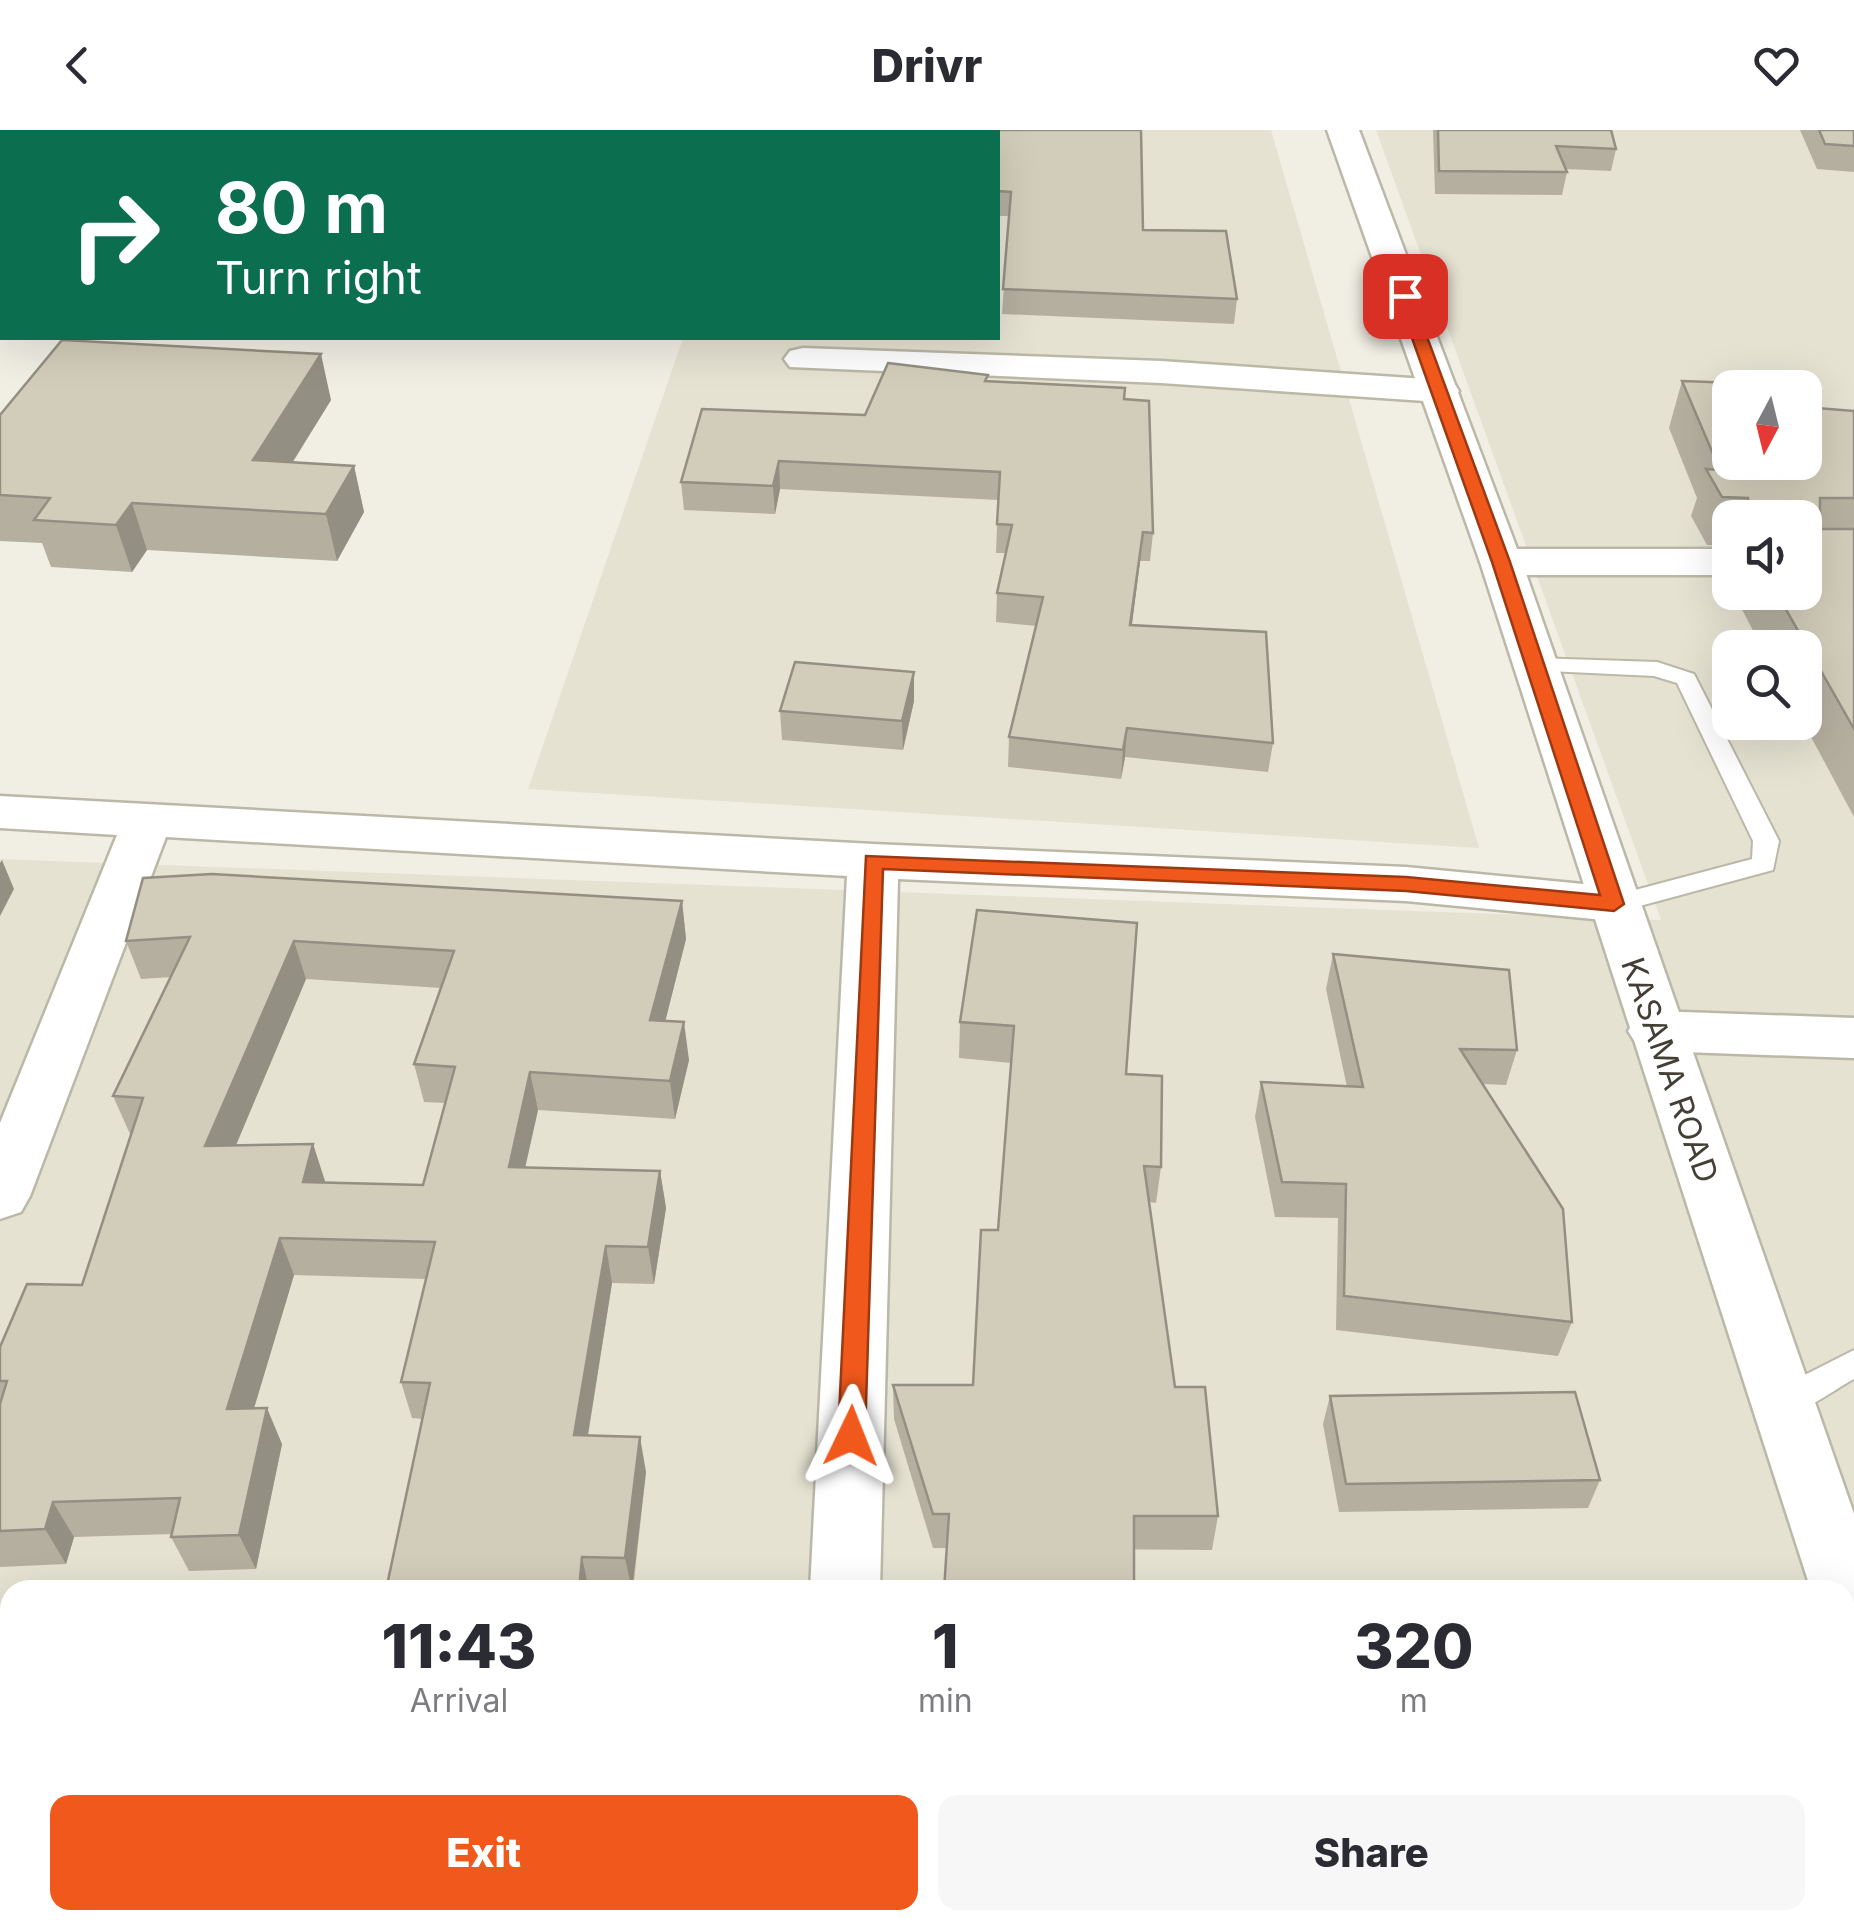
<!DOCTYPE html>
<html lang="en">
<head>
<meta charset="utf-8">
<style>
	body { margin:0; font-family:Inter,sans-serif; background:#f7f7f7; color:#2b2b33; height:100vh; display:flex; flex-direction:column; font-size:38px; white-space:nowrap }
	* { box-sizing:border-box; margin:0 }
	p { font-size:32px; color:#7c7c81 }
	.icon { flex:none; width:55px; height:55px; fill:none; stroke:currentColor; stroke-width:2; stroke-linecap:round; stroke-linejoin:round }
	.map { position:relative; flex:1; overflow:hidden }
	.panel { position:absolute; left:0px; top:1450px; width:1855px; height:350px; display:flex; flex-direction:column; background:#fff; border-radius:30px 30px 0 0; box-shadow:0 10px 40px #0002 }
	.panel>* { flex:none }
	.hud { position:absolute; left:0px; top:0px; width:1000px; height:210px; box-shadow:0 10px 40px #0002; background:#0b6e4f; color:#fff; overflow:hidden }
	.needle { width:65px; rotate:187deg }
	.tools { position:absolute; left:1712px; top:240px; display:grid; gap:20px }
	.tools a { display:grid; place-items:center; width:110px; height:110px; border-radius:20px; background:#fff; box-shadow:0 10px 40px #0002; font-size:50px }
	.pin { position:absolute; display:grid; place-items:center; width:85px; height:85px; color:#fff; margin:-42px; border-radius:20px; box-shadow:0 5px 15px #0006 }
	.me { position:absolute; width:110px; margin:-55px; rotate:2deg; stroke-linejoin:round; filter:drop-shadow(0 0 8px #0008) }
	.turn { display:flex; align-items:center; gap:35px; height:210px; padding:0 50px; font-size:45px }
	.turn .icon { width:130px; height:130px; stroke-width:2.5 }
	.turn b { display:block; font-size:70px; line-height:85px }
	.eta { display:flex; justify-content:space-evenly; align-items:center; height:170px; text-align:center }
	.eta b { font-size:60px; font-weight:800; line-height:70px }
	.action { display:flex; gap:20px; margin-top:auto; padding:20px 50px }
	.action a { flex:1; height:115px; border-radius:20px; background:#f1581b; color:#fff; font-size:40px; font-weight:800; line-height:115px; text-align:center }
	.action a+a { background:#f7f7f7; color:#2b2b33 }
	header { display:flex; justify-content:space-between; align-items:center; height:130px; padding:0 50px; background:#fff; font-size:45px; font-weight:800 }
	.map>svg:first-child { display:block }
</style>
</head>
<body>
<header><svg class="icon" aria-label="back" viewBox="0 0 24 24"><path d="M15 5l-7 7 7 7"/></svg>Drivr<svg class="icon" aria-label="heart" viewBox="0 0 24 24"><path d="M12 20l-8-8c-3-5 5-10 8-4 3-6 11-1 8 4z"/></svg></header>
<div class="map">
<svg width="1854" height="1800" viewBox="0 0 1854 1800">
	<rect width="100%" height="100%" fill="#f1efe4"/>
	<!-- residential -->
	<path fill="#e5e2d2" fill-rule="evenodd" d="M754 0H1271L1479 718 528 659 683 208H998V2Z
		M1376 0H1854V1800H0V729L1661 790ZM1730 258H1805V332H1730ZM1730 388H1805V462H1730ZM1730 518H1805V592H1730ZM10 1460H1845V1790H10Z"/>
	<g fill="none" stroke-linecap="round" stroke-linejoin="round">
		<!-- service casing -->
		<g stroke="#bcb8a7" stroke-width="4">
			<path id="service" d="M0 170H2V180H0Z
				M1535 528 1657 532 1694 544 1779 711 1773 740 1614 783 1605 780 1601 774 1605 768 1752 729 1753 711 1677 553 1654 546 1527 540 1524 535Z
				M1854 1220V1249C1831 1261 1796 1291 1771 1282L1766 1272 1771 1262Z"/>
		</g>
		<!-- minor casing -->
		<g stroke="#bcb8a7" stroke-width="5">
			<path id="minor" d="M803 218 1161 231 1440 250 1454 253 1459 261 1454 269 1440 272 1161 253 790 237 784 229 790 221Z
				M1501 419H1730V445H1501L1486 441 1480 432 1486 423Z
				M0 666 873 714 1406 737 1614 757 1632 762 1640 774 1632 786 1614 791 1406 771 898 749 880 1460H810L847 746 166 707 30 1066 21 1082 0 1089V993L117 705 0 698Z
				M1656 881 1854 888V928L1656 921 1637 915 1628 901 1637 887Z
				M794 1790H872L871 1800H793Z"/>
		</g>
		<!-- tertiary casing -->
		<g stroke="#bcb8a7" stroke-width="5">
			<path id="tertiary" d="M1327 0H1359L1522 432 1854 1384V1517L1845 1514V1460H1811L1480 432Z"/>
		</g>
		<!-- service -->
		<use href="#service" fill="#fff" fill-rule="evenodd"/>
		<!-- minor -->
		<use href="#minor" fill="#fff" fill-rule="evenodd"/>
		<!-- tertiary -->
		<use href="#tertiary" fill="#fff" fill-rule="evenodd"/>
	</g>
	<!-- wall -->
	<path fill="#b5afa0" fill-rule="evenodd" d="M1141 0 1143 100 1237 169 1234 194 1002 184 1009 86H998V2Z
		M1433 0H1611L1616 19 1611 41 1566 39 1567 42 1562 65 1435 64Z
		M1800 0H1854V42L1817 39Z
		M988 251 1124 269 1153 403 1150 431H1140L1132 495 1273 613 1268 642 1125 627 1121 649 1008 637 1009 607 1036 496 996 492 997 463 1006 423H996L998 370 780 359 775 384 684 380 681 352 865 285Z
		M1682 251 1730 332 1854 281V687L1803 592H1805V518H1762L1733 462H1805V388H1730V416L1707 415 1691 386 1697 368 1669 298Z
		M331 270 293 332 354 336 364 382 337 431 147 420 132 442 51 437 42 413 0 411V285Z
		M1730 434V458L1725 449Z
		M914 571 903 620 782 610 780 581Z
		M682 771 686 809 665 891 689 930 675 989 538 980 525 1037 660 1041 666 1078 654 1154 612 1153 588 1306 646 1342 633 1460H386L423 1289 412 1288 401 1252 426 1149 294 1145 254 1278 282 1314 256 1439 189 1441 171 1407 172 1404 74 1407 66 1434 0 1437V1217L82 1155 131 1004H130L113 966 171 847 141 849 126 811ZM306 849 441 858 414 934 424 972 445 973 423 1055 325 1053 313 1014 236 1015Z
		M977 780 1126 944 1161 1037 1156 1073 1149 1072 1175 1257 1218 1386 1212 1420 933 1418 894 1289 893 1255H973L998 1100 1011 933 959 928 960 892Z
		M1333 824 1517 920 1506 955 1483 954 1572 1192 1558 1226 1336 1200 1338 1088 1275 1087 1255 987 1261 952 1347 957 1326 859Z
		M1330 1266 1600 1350 1588 1378 1339 1382 1323 1294Z
		M626 1790 625 1800H324Z
		M1347 1790H1741L1744 1800H1349Z"/>
	<!-- shaded-wall -->
	<path fill="#938f82" d="M321 224 331 270 265 376 253 330Z
		M779 331 780 359 775 384 773 356Z
		M354 336 364 382 337 431 326 384Z
		M132 373 147 420 132 442 116 395Z
		M1143 402 1140 431 1128 524 1130 495Z
		M914 542V571L903 620 902 591Z
		M1127 598 1125 627 1121 649 1123 620Z
		M2 730 14 759 0 786V733Z
		M682 771 686 809 656 928 650 890Z
		M294 811 306 849 220 1053 205 1016Z
		M684 892 689 930 675 989 670 951Z
		M530 942 538 980 517 1074 509 1037Z
		M313 1014 325 1051 316 1090 303 1052Z
		M660 1041 666 1078 654 1154 648 1117Z
		M280 1108 294 1145 243 1315 227 1279Z
		M606 1116 612 1153 582 1341 574 1305Z
		M267 1278 282 1314 256 1439 239 1405Z
		M640 1307 646 1342 632 1460 625 1428Z
		M53 1372 74 1407 66 1434 45 1399Z
		M582 1427 589 1460H579Z
		M133 1790H164L161 1800H130Z
		M616 1790H626L625 1800H619Z"/>
	<!-- building -->
	<path fill="#d2ccba" stroke="#938f82" stroke-width="2.5" fill-rule="evenodd" d="M781 0H1141L1143 100 1226 101 1237 169 1003 159 1011 62 998 61V2H781Z
		M1438 0H1611L1616 19 1556 16 1567 42 1439 41Z
		M1819 0H1854V16L1825 14Z
		M62 210 321 224 253 330 354 336 326 384 132 373 116 395 34 390 50 368 0 365V285Z
		M888 233 988 245 985 251 1125 258 1124 269 1149 271 1153 403 1143 402 1130 495 1266 502 1273 613 1127 598 1123 620 1009 607 1043 467 997 463 1012 395 997 394 1000 342 779 331 773 356 681 352 702 279 865 285Z
		M1682 251 1737 253 1738 258H1730V332H1805V277L1854 281V368H1820V399H1854V599L1776 462H1805V388H1749L1748 368 1722 367 1706 339 1720 340Z
		M795 532 914 542 902 591 780 581Z
		M212 744 682 771 650 890 684 892 670 951 530 942 509 1037 660 1041 648 1117 606 1116 574 1305 640 1307 625 1428 582 1427 579 1460H386L430 1253 401 1252 435 1112 280 1108 227 1279 267 1278 239 1405 171 1407 180 1368 53 1372 45 1399 0 1401V1274L7 1251H0V1217L27 1154 82 1155 143 968 113 966 190 807 126 811 143 748ZM294 811 454 821 414 934 455 937 423 1055 303 1052 313 1014 205 1016Z
		M977 780 1137 793 1126 944 1162 946 1161 1037 1144 1036 1175 1257H1205L1218 1386H1134V1460H944L949 1384H933L893 1255H973L981 1100H998L1014 896 960 892Z
		M1333 824 1509 840 1517 920 1460 919 1563 1079 1572 1192 1344 1166 1346 1054 1282 1052 1261 952 1363 957Z
		M1575 1262 1600 1350 1346 1354 1330 1266Z
		M0 1501 10 1502V1790H133L130 1800H0Z
		M326 1790H613L385 1800H324Z
		M1025 1790H1241L1242 1800H1025Z
		M1366 1790H1741L1744 1800H1369Z"/>
	<!-- route -->
	<path fill="#f1581b" stroke="#9d3912" stroke-width="2.5" d="M1405 162 1412 166 1510 432 1624 774 1614 781 1406 761 883 739 865 1306 861 1315 851 1318 842 1315 838 1306 866 726 1406 747 1600 765 1492 432 1397 166Z"/>
	<g text-anchor="middle" dominant-baseline="central" stroke-width="8" stroke-linejoin="round" paint-order="stroke">
		<!-- street labels -->
		<g font-size="32" fill="#433f34" stroke="#fff">
			<text transform="translate(1670 940) rotate(71)">KASAMA ROAD</text>
		</g>
	</g>
</svg>
<div class="tools">
<a><svg class="needle" viewBox="-14 -14 28 28"><path d="M0-13l5 13h-10z" fill="#e53935"/><path d="M0 13l5-13h-10z" fill="#7c7c81"/></svg></a>
<a><svg class="icon" aria-label="sound" viewBox="0 0 24 24"><path d="M4 9h4l5-4v14l-5-4H4zM17 9q2 3 0 6"/></svg></a>
<a><svg class="icon" aria-label="search" viewBox="0 0 24 24"><circle cx="10" cy="10" r="6"/><path d="M15 15l6 6"/></svg></a>
</div>
<div class="pin" style="left:1405px;top:166px;background:#d93025"><svg class="icon" aria-label="arrive" viewBox="0 0 24 24"><path d="M6 21V4h12l-3 4 3 4H6"/></svg></div>
<svg class="me" style="left:851px;top:1306px" viewBox="-20 -20 40 40"><path d="M0-17L14 15 0 8-14 15z" fill="#f1581b" stroke="#fff" stroke-width="4"/></svg>
<div class="hud">
<div class="turn"><svg class="icon" aria-label="right" viewBox="0 0 24 24"><path d="M7 20v-9h11M14 6l5 5-5 5"/></svg><div><b>80 m</b>Turn right</div></div>
</div>
<section class="panel">
<div class="eta">
<div><b>11:43</b><p>Arrival</p></div>
<div><b>1</b><p>min</p></div>
<div><b>320</b><p>m</p></div>
</div>
<div class="action"><a>Exit</a><a>Share</a></div>
</section>
</div>
</body>
</html>
